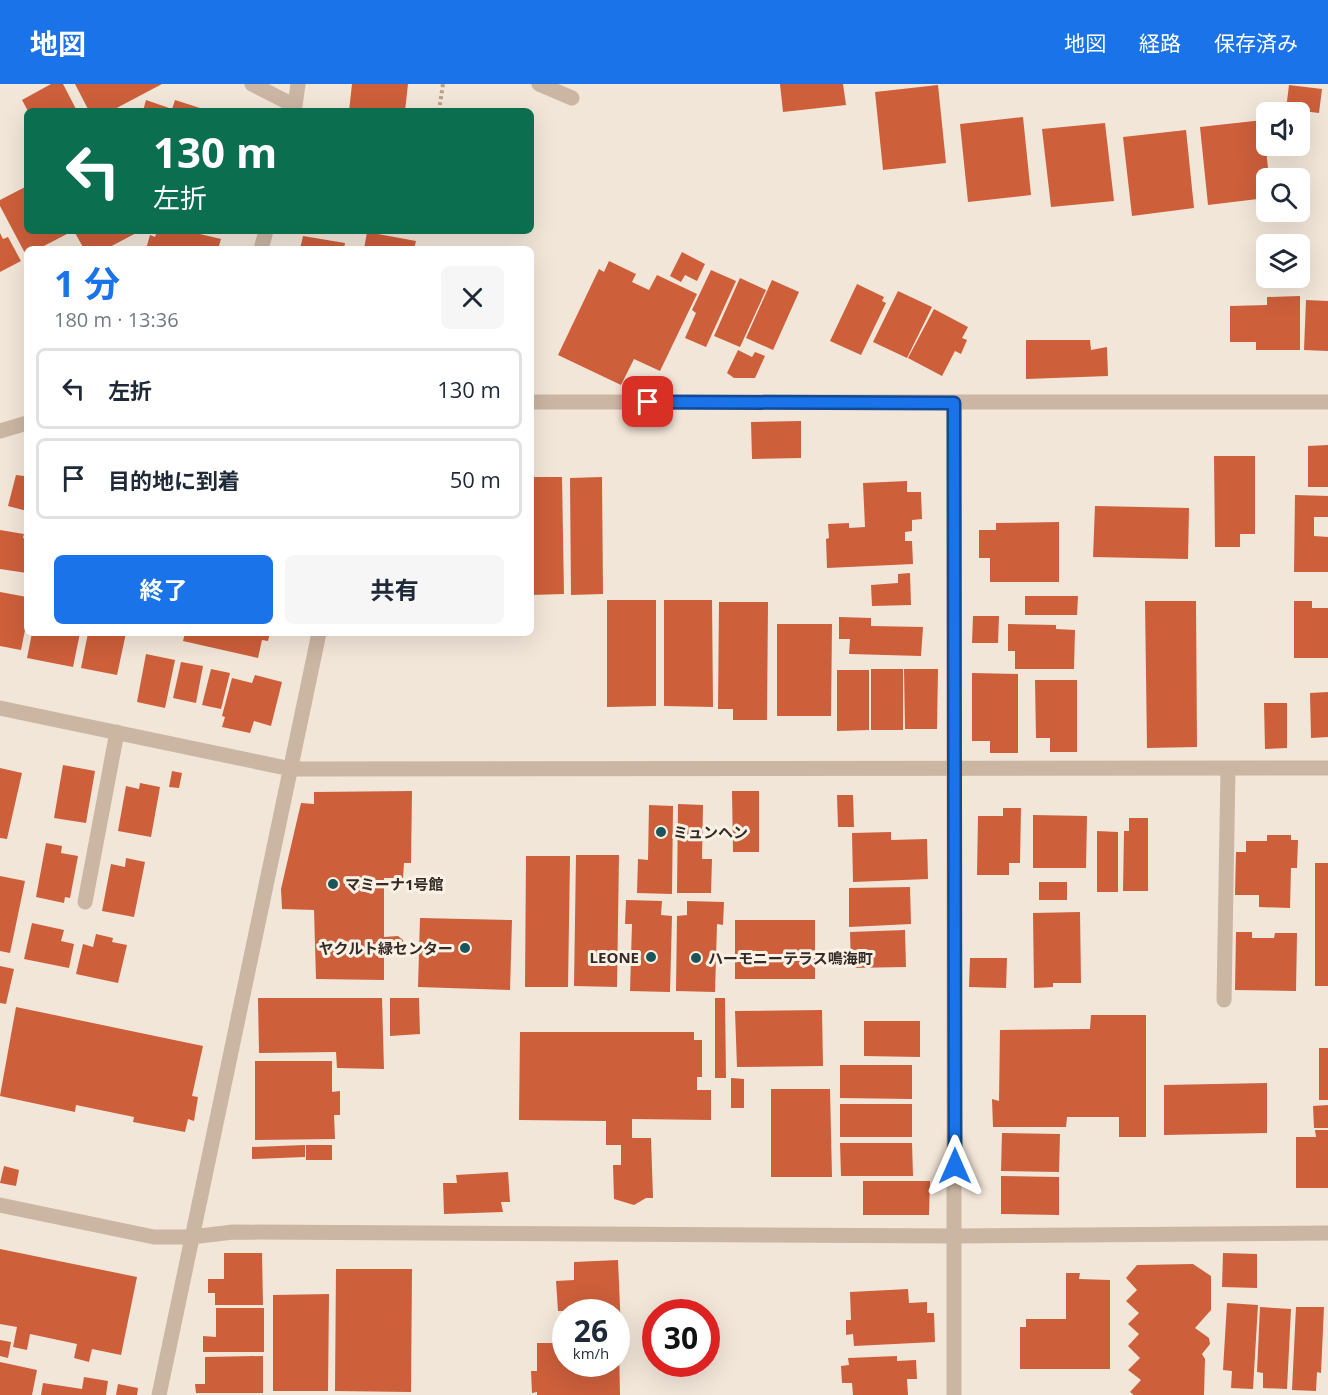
<!DOCTYPE html>
<html lang="ja">
<head>
<meta charset="utf-8">
<style>
	body { margin:0; font-family:"Open Sans","Noto Sans JP",sans-serif; background:#f6f6f7; color:#1f2937; height:100vh; display:flex; flex-direction:column; font-size:22px; white-space:nowrap }
	* { box-sizing:border-box; margin:0 }
	p { font-size:20px; color:#747a83 }
	.icon { flex:none; width:33px; height:33px; fill:none; stroke:currentColor; stroke-width:2; stroke-linecap:round; stroke-linejoin:round }
	.map { position:relative; flex:1; overflow:hidden }
	.details { position:absolute; left:24px; top:162px; width:510px; height:390px; display:flex; flex-direction:column; background:#fff; border-radius:9px; box-shadow:0 6px 24px #0002 }
	.details>* { flex:none }
	.banner { position:absolute; left:24px; top:24px; width:510px; height:126px; border-radius:9px; box-shadow:0 6px 24px #0002; background:#0b6e4f; color:#fff; overflow:hidden }
	.controls { position:absolute; left:1256px; top:18px; display:grid; gap:12px }
	.controls a { display:grid; place-items:center; width:54px; height:54px; border-radius:9px; background:#fff; box-shadow:0 6px 24px #0002; font-size:30px }
	.speed { position:absolute; left:552px; top:1215px; display:flex; gap:12px; font-size:30px; font-weight:700; text-align:center }
	.speed>* { display:grid; place-content:center; width:78px; height:78px; border-radius:50%; background:#fff; box-shadow:0 6px 24px #0002; line-height:1 }
	.speed small { font-size:15px; font-weight:400 }
	.speed .limit { border:9px solid #d22; background:#fff; color:#111 }
	.pin { position:absolute; display:grid; place-items:center; width:51px; height:51px; color:#fff; margin:-26px; border-radius:12px; box-shadow:0 3px 9px #0006 }
	.me { position:absolute; width:66px; margin:-33px; rotate:0deg; stroke-linejoin:round; filter:drop-shadow(0 0 4px #0008) }
	.turn { display:flex; align-items:center; gap:21px; height:126px; padding:0 30px; font-size:27px }
	.turn .icon { width:78px; height:78px; stroke-width:2.5 }
	.turn b { display:block; font-size:42px; line-height:51px }
	.round { display:grid; place-items:center; flex:none; width:63px; height:63px; border-radius:9px; background:#f6f6f7 }
	.summary { display:flex; align-items:center; justify-content:space-between; height:102px; padding:0 30px }
	h1 { font-size:36px; font-weight:700; line-height:45px; color:#1a73e8 }
	.cta { display:flex; gap:12px; margin-top:auto; padding:12px 30px }
	.cta a { flex:1; height:69px; border-radius:9px; background:#1a73e8; color:#fff; font-size:24px; font-weight:700; line-height:69px; text-align:center }
	.cta a+a { background:#f6f6f7; color:#1f2937 }
	ul { padding:0; list-style:none }
	li { display:flex; align-items:center; gap:18px; height:81px; margin:0 12px 9px; padding:0 18px; border:3px solid #e0e1e3; border-radius:9px }
	li div { flex:1 }
	li b { display:block; font-size:22px }
	li em { font-style:normal }
	header { display:flex; align-items:center; gap:36px; box-sizing:border-box; height:84px; padding:0 30px; background:#1a73e8; color:#fff }
	header strong { font-size:28px }
	nav { display:flex; gap:33px; margin-inline-start:auto; font-size:21px }
	.map>svg:first-child { display:block }
</style>
</head>
<body>
<header>
<strong>地図</strong>
<nav><a>地図</a><a>経路</a><a>保存済み</a></nav>
</header>
<div class="map">
<svg width="1328" height="1311" viewBox="0 0 1328 1311">
	<rect width="100%" height="100%" fill="#f2e6d8"/>
	<!-- building -->
	<path fill="#cd5f3b" d="M51 0H63L77 27H28L22 16Z
		M75 0H162L111 27H89Z
		M352 0H408L405 27H349Z
		M780 0H843L846 21 783 28Z
		M938 1 946 79 883 86 875 8Z
		M1289 1 1322 5 1319 29 1286 25Z
		M146 16 172 25 175 16 200 24 199 27H143Z
		M1023 33 1031 111 968 118 960 40Z
		M1263 36 1269 94H1266V114L1208 121 1200 43Z
		M1105 39 1114 117 1051 123 1042 45Z
		M1186 46 1194 124 1132 132 1123 53Z
		M27 102V147H65L67 150 38 165H27V173L0 122V116Z
		M74 147H140L106 165H84Z
		M157 147H187L221 155 218 165H146L150 151 155 153Z
		M367 148 416 157 414 165H364Z
		M0 149 3 155 8 153 21 177 0 188Z
		M303 152 345 159 344 165H300Z
		M682 168 705 180 697 197 685 191 681 198 670 192Z
		M609 177 636 190 632 198 649 206 657 191 697 210 660 287 634 275 621 301 558 271 599 185 604 188Z
		M711 186 736 197 706 263 685 254 696 229 692 226Z
		M740 194 766 206 740 263 714 252Z
		M772 196 799 208 773 266 746 254Z
		M857 200 884 213 882 217 886 219 861 271 830 257Z
		M898 207 932 223 907 274 873 258Z
		M1300 212V266H1256V258H1230V222L1267 221V213Z
		M1306 216 1328 217V267L1304 266Z
		M934 225 968 243 962 254 967 256 961 270 955 267 942 292 908 274Z
		M1026 256H1090L1091 266 1107 263 1108 292 1026 295Z
		M738 266 752 273 755 268 765 272 755 294H734L727 289Z
		M801 337V374L752 375 751 338Z
		M1328 361V403H1308V362Z
		M1214 372H1255V450H1240V463H1215Z
		M27 381V427L8 422 16 391 24 392Z
		M531 393H562L564 510 531 511Z
		M602 393 603 510 571 511 570 394Z
		M907 397V408H921L922 435 912 436V447L905 448V457H912L913 480 827 484 826 455 829 454 828 440 849 439V444L865 443 863 399Z
		M1295 411 1328 412V433H1314V452L1328 453V488H1294Z
		M1095 422 1189 424 1188 475 1093 473Z
		M1059 438V498H990V474H979V446H996V439Z
		M0 446 24 450 23 454 27 455V489L0 485Z
		M910 489 911 521 872 522 871 501 898 499V490Z
		M0 508 27 513V536L21 566 0 562Z
		M1025 512H1078L1077 531H1025Z
		M607 516H656V622L607 623Z
		M664 516H712L713 623 664 622Z
		M1145 517H1196L1197 663 1147 664Z
		M1294 517H1312V524H1328V574H1294Z
		M719 518H768L767 636H733V625H718Z
		M973 532H999L998 559H972Z
		M839 533 871 534V542L923 543 921 572 849 570 850 555H839Z
		M777 540H832L831 632H777Z
		M1008 540 1056 541V545L1075 546 1074 585H1015V567H1008Z
		M32 549H80L73 583 27 574Z
		M88 549H126L117 591 81 584Z
		M185 549H270L268 557 262 556 258 574 183 557Z
		M146 570 175 576 165 624 137 618Z
		M181 578 203 582 196 619 173 614Z
		M211 585 230 589 221 625 202 621Z
		M871 585H903V646H871Z
		M904 585H938L937 645H905Z
		M837 586H869V646L837 647Z
		M972 589 1018 590V669H990V657H972Z
		M255 591 282 598 271 642 254 637 250 649 222 643 225 633 222 632 232 594 252 599Z
		M1035 596H1077V668H1050V654H1036Z
		M1328 608V653L1311 654 1310 609Z
		M1264 619H1287V664L1265 665Z
		M63 681 95 687 86 739 54 734Z
		M0 684 22 689 7 755 0 754Z
		M172 687 182 689 179 704 169 703Z
		M140 699 160 703 151 753 118 747 126 702 139 705Z
		M412 707 411 779H404L403 794H384V853L398 852 403 856 404 863 398 868 384 869V896L316 895 314 826 282 825 281 805 301 719 314 720V708Z
		M732 707H759V768H733Z
		M837 711H853L854 743H838Z
		M678 720 703 721 702 775H712L711 809H677Z
		M649 721 673 722 672 810 637 809 638 775 648 776Z
		M1003 724H1021L1020 779H1009V791H977L978 732H1003Z
		M1033 731 1087 732 1086 784H1033Z
		M1129 734H1148V807H1123L1124 747H1129Z
		M1097 747 1118 748V808H1097Z
		M891 748V756L927 755 928 795 853 798 852 749Z
		M1267 751H1291V756H1298L1297 784H1291L1290 824 1259 823V811H1235L1236 768H1246V757H1267Z
		M46 759 62 762 61 769 78 772 70 814 65 813 64 819 36 813Z
		M576 771H619L617 903 574 902Z
		M526 772H570L568 903H525Z
		M126 774 145 778 134 833 102 827 111 780 125 783Z
		M1315 779H1328V902H1315Z
		M0 792 25 797 10 869 0 867Z
		M1039 798H1067V816H1039Z
		M910 803 911 840 849 843V804Z
		M626 816 662 817 661 831 672 832 670 908 630 907 632 840H625Z
		M687 817 724 818 723 841 717 840 715 908 676 907 677 832 687 831Z
		M1080 828 1081 899H1053V903L1034 904 1033 829Z
		M420 834 512 836 510 906 418 903Z
		M735 836H815V895H735Z
		M32 839 64 846 61 857 74 860 69 884 24 875Z
		M905 846 906 883 851 884 850 848Z
		M1236 848H1252V854H1274L1275 849H1297L1296 907 1235 906Z
		M96 850 113 854 112 858 127 861 118 899 76 890 83 860 93 863Z
		M970 874H1007L1006 904 969 903Z
		M0 882 14 885 6 920 0 919Z
		M258 914H382L384 985 337 984 336 968 259 969Z
		M390 914H419L420 950 390 952Z
		M715 914H725L726 994H715Z
		M16 923 203 962 192 1012 198 1013 194 1037 188 1035 185 1048 133 1038 134 1033 76 1021 75 1028 0 1012Z
		M822 926 823 982 737 983 735 927Z
		M1091 931H1146V1053H1119V1033H1067L1066 1043H993L992 1015 999 1017 1000 946 1090 945Z
		M864 937H920V973L864 972Z
		M520 948H694V956H702V993H697V1006H711V1036L632 1035V1054H651L653 1114H646L634 1121 614 1115 613 1081H621V1061H606V1037L519 1036Z
		M1319 964H1328V1016H1319Z
		M255 977H332V1008L340 1007V1031H334L335 1055 255 1056Z
		M840 981H912V1015L840 1014Z
		M731 994 744 995V1024H731Z
		M1267 999V1049L1164 1051V1001Z
		M771 1005H830L832 1093H771Z
		M840 1020H912V1053H840Z
		M1328 1021V1044H1314L1313 1022Z
		M1315 1046H1328V1104H1296V1053H1316Z
		M1002 1049 1060 1050 1059 1088 1001 1087Z
		M840 1059H912L913 1092H841Z
		M305 1061V1073L252 1075V1063Z
		M306 1061H332V1076H306Z
		M4 1082 19 1086 16 1102 0 1099Z
		M508 1088 510 1118H501L503 1128 444 1130 443 1099H457L456 1091Z
		M1001 1092 1059 1093V1131L1001 1130Z
		M863 1097H930L929 1131H863Z
		M0 1165 137 1193 121 1271 92 1265 89 1278 74 1274 77 1260 30 1250 27 1266 13 1263 17 1243 0 1240Z
		M224 1169H262L263 1221H215V1209H208V1195H224Z
		M1223 1169 1257 1170V1204L1222 1203Z
		M618 1176 621 1246H616V1228L558 1227 556 1197 574 1196V1178Z
		M1193 1180 1211 1192V1226L1195 1244 1209 1254 1210 1260 1202 1270 1205 1275 1204 1311H1134L1130 1308 1141 1296 1128 1286 1140 1274 1128 1262 1139 1250 1128 1240 1139 1229 1126 1217 1137 1206 1126 1194 1137 1181Z
		M336 1185H412L411 1308 335 1307Z
		M1066 1189H1080L1079 1195 1110 1196V1285H1020V1243H1026V1235H1066Z
		M908 1205 909 1219 927 1218V1229H934L935 1258 854 1262 853 1250 846 1251V1236H851L850 1208Z
		M329 1210 328 1307H273V1211Z
		M1227 1219 1258 1221 1253 1305 1231 1304 1232 1287 1223 1286Z
		M1260 1223 1291 1225 1287 1305 1263 1304V1289L1257 1288Z
		M1296 1223H1324L1321 1289 1317 1288 1316 1307 1292 1306Z
		M216 1224H264V1268H203V1252L216 1253Z
		M0 1256 11 1258 8 1274 0 1272Z
		M537 1259H566V1280H616V1261H619L620 1311H537V1308L532 1309 531 1287H537Z
		M263 1272V1309H196L195 1300H205V1273Z
		M897 1272V1277L916 1276 917 1295H907L908 1311H853L852 1299H842L841 1282 849 1281 848 1274Z
		M0 1278 37 1286 32 1311H0Z
		M84 1293 108 1297 106 1311H41L43 1299 82 1305Z
		M118 1300 138 1304 137 1311H116Z"/>
	<g fill="none" stroke-linecap="round" stroke-linejoin="round">
		<!-- path -->
		<path stroke="#b79f8d" stroke-width="4" stroke-dasharray="3 3" stroke-linecap="butt" d="M439 27 443 0"/>
		<!-- lane -->
		<path stroke="#cbb5a3" stroke-width="15" d="M539 0 572 14
			M85 818 117 648
			M1224 916 1228 685"/>
		<!-- street -->
		<path stroke="#cbb5a3" stroke-width="15" d="M252 0 295 22 294 27
			M295 22 298 0
			M261 165 266 147
			M531 318H1328
			M954 319V1311
			M0 347 27 339
			M0 624 291 685 1328 684
			M0 1121 154 1153H191L233 1148 955 1152 1328 1149
			M159 1311 319 549"/>
	</g>
	<g fill="none" stroke-linecap="round" stroke-linejoin="round">
		<!-- route casing -->
		<g stroke="#114b97" stroke-width="15">
			<path id="route" d="M648 318 954 319 955 1082"/>
		</g>
		<!-- route -->
		<use href="#route" stroke="#1a73e8" stroke-width="10"/>
	</g>
	<!-- markers -->
	<g fill="#195559" stroke="#faf0e4" stroke-width="2">
		<circle cx="661" cy="748" r="6"/>
		<circle cx="333" cy="800" r="6"/>
		<circle cx="465" cy="864" r="6"/>
		<circle cx="651" cy="873" r="6"/>
		<circle cx="696" cy="874" r="6"/>
	</g>
	<g text-anchor="middle" dominant-baseline="central" stroke-width="6" stroke-linejoin="round" paint-order="stroke">
		<!-- poi labels -->
		<g font-size="15" font-weight="bold" fill="#352b26" stroke="#faf0e4" text-anchor="start">
			<text x="673" y="748">ミュンヘン</text>
			<text x="345" y="800">マミーナ1号館</text>
			<text x="453" y="864" text-anchor="end">ヤクルト緑センター</text>
			<text x="639" y="873" text-anchor="end">LEONE</text>
			<text x="708" y="874">ハーモニーテラス鳴海町</text>
		</g>
	</g>
</svg>
<div class="controls">
<a><svg class="icon" aria-label="sound" viewBox="0 0 24 24"><path d="M4 9h4l5-4v14l-5-4H4zM17 9q2 3 0 6"/></svg></a>
<a><svg class="icon" aria-label="search" viewBox="0 0 24 24"><circle cx="10" cy="10" r="6"/><path d="M15 15l6 6"/></svg></a>
<a><svg class="icon" aria-label="layers" viewBox="0 0 24 24"><path d="M12 4l9 5-9 5-9-5zM3 14l9 5 9-5"/></svg></a>
</div>
<div class="speed"><div>26<small>km/h</small></div><div class="limit">30</div></div>
<div class="pin" style="left:648px;top:318px;background:#d93025"><svg class="icon" aria-label="arrive" viewBox="0 0 24 24"><path d="M6 21V4h12l-3 4 3 4H6"/></svg></div>
<svg class="me" style="left:955px;top:1082px" viewBox="-20 -20 40 40"><path d="M0-17L14 15 0 8-14 15z" fill="#1a73e8" stroke="#fff" stroke-width="4"/></svg>
<div class="banner">
<div class="turn"><svg class="icon" aria-label="left" viewBox="0 0 24 24"><path d="M17 20v-9H6M10 6l-5 5 5 5"/></svg><div><b>130 m</b>左折</div></div>
</div>
<section class="details">
<div class="summary"><div><h1>1 分</h1><p>180 m · 13:36</p></div><a class="round"><svg class="icon" aria-label="close" viewBox="0 0 24 24"><path d="M6 6l12 12M18 6L6 18"/></svg></a></div>
<ul>
<li><svg class="icon" aria-label="left" viewBox="0 0 24 24"><path d="M17 20v-9H6M10 6l-5 5 5 5"/></svg><div><b>左折</b></div><em>130 m</em></li>
<li><svg class="icon" aria-label="arrive" viewBox="0 0 24 24"><path d="M6 21V4h12l-3 4 3 4H6"/></svg><div><b>目的地に到着</b></div><em>50 m</em></li>
</ul>
<div class="cta"><a>終了</a><a>共有</a></div>
</section>
</div>
</body>
</html>
